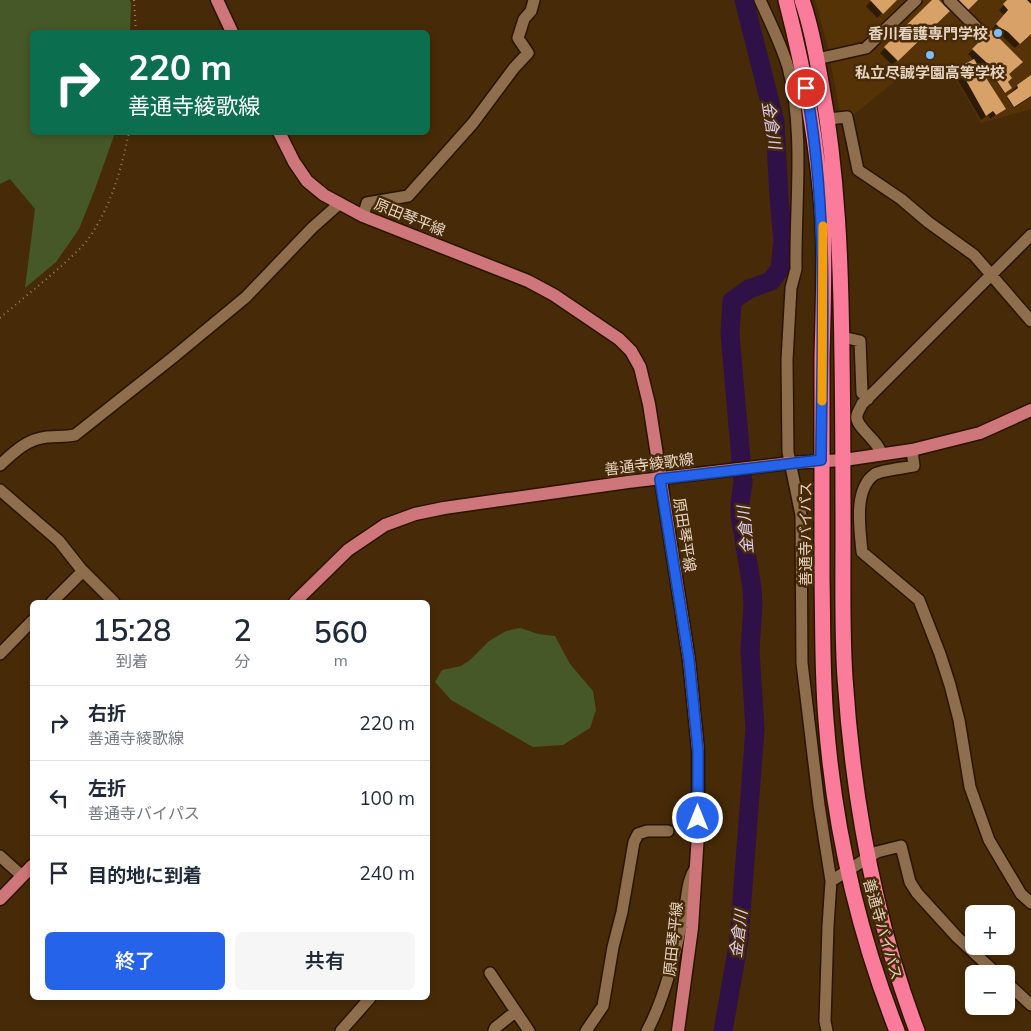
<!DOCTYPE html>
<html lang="ja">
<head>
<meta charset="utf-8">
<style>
	:root { --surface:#fff; --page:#f6f6f7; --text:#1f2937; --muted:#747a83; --line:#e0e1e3; --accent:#2563eb }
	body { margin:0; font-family:Mulish,"Noto Sans JP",sans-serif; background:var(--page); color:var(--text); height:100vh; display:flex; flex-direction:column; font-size:19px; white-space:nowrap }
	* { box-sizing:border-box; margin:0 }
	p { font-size:16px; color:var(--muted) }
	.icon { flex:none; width:28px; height:28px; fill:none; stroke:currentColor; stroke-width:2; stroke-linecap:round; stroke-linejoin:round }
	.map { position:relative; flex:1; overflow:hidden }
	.sheet { position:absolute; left:30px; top:600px; width:400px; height:400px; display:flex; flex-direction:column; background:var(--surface); border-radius:8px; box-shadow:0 2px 8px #0003 }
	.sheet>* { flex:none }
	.guide { position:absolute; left:30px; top:30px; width:400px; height:105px; border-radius:8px; box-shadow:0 2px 8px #0003; background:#0b6e4f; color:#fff; overflow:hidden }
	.buttons { position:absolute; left:965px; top:905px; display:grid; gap:10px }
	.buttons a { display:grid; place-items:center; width:50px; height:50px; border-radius:8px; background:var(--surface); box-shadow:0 2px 8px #0003; font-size:25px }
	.pin { position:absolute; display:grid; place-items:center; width:42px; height:42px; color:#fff; margin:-21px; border:2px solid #fff; border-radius:50%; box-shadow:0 1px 5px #0007 }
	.me { position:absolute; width:55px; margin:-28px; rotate:0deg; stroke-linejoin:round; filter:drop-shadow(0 0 4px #0008) }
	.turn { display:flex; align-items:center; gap:18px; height:105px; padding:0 15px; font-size:22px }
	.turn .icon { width:65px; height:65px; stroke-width:2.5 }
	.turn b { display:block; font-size:35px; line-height:42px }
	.eta { display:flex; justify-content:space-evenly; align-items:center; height:85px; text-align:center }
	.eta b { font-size:30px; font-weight:600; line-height:35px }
	.action { display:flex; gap:10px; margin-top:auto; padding:10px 15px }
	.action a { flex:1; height:58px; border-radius:8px; background:var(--accent); color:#fff; font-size:20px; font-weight:600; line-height:58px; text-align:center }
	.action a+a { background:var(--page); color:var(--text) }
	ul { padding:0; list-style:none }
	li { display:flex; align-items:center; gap:15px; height:75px; padding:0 15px; border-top:1px solid var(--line) }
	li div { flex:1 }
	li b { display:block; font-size:19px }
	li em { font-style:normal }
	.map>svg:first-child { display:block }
	.built { fill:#553307 }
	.green { fill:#465828 }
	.shadow { fill:#0007 }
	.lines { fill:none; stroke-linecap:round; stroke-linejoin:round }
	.river { stroke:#2f1147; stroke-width:19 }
	.building { fill:#d8a168 }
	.minor-casing { stroke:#291400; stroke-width:14 }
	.major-casing { stroke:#291400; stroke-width:15 }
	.highway-casing { stroke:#291400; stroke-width:18 }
	.path { stroke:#967f64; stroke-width:2; stroke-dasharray:1 4; stroke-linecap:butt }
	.minor { stroke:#8e6e4c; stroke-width:11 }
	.major { stroke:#cf767b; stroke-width:12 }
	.highway { stroke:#fb7b9b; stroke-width:15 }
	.route-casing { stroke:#184099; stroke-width:12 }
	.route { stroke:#2563eb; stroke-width:9 }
	.slow { stroke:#f59e0b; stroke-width:9 }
	.poi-dot { fill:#7cbef9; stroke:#472b08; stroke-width:2 }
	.labels { text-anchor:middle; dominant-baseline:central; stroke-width:5; stroke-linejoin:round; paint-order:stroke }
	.poi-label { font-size:15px; font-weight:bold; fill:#e6d4c2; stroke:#472b08; text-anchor:end }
	.street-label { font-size:15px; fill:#e6d4c2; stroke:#472b08 }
	.water-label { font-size:16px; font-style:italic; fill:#e0cff3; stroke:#472b08 }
</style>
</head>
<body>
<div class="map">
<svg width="1031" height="1031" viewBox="0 0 1031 1031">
	<rect width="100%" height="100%" fill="#472b08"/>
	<path class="built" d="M815,0H1031V109L981,123L960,86L950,75L938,66L929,64L909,73L895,81L850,118L840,113L828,47Z"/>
	<path class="green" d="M0,0H130L131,3L130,32H32V132L115,133L95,189L79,229L56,262L25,288L35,209L10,179L0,184Z
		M520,628L538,634L555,636L570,664L593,691L596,710L590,728L563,745L533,747L451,700L435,682L442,670L461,666L470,660L489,641L506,631Z"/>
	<path class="shadow" d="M872,0H896L877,18L866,6Z
		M934,0H937L948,11L892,65L880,53Z
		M1009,0H1031L1030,4L1031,6V32L1015,48L1003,37L998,33L996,34L992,29L1004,15L999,10Z
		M991,32L1008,74L1007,82L1009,89L1004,93L997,82L981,65L978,67L1004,109L990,119L988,115L981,120L957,79L962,75L959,71L974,60L968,54Z
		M1031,77V97L1014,108L1007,98L1012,95L1011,92L1017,86Z"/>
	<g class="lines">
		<path class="river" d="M723,1031L739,940L755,729L750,650L753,606L752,588L740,515V503L743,483L730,334L732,301L749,289L771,281L780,269L783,241L779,197L775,122L744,0"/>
	</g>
	<path class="building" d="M870,0H897L883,14Z
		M932,0H939L950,11L898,61L884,47Z
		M954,0H978L968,10L961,3L959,4Z
		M1007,0H1027L1031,4V34L1020,44L1008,32L1003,29H1001L996,24L1008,10L1003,4Z
		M991,30L1023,62L1009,74L1012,78L1008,82L1012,88L1005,93L997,81L1001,76L972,49Z
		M974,59L1006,109L996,115L993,111L986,116L962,73L966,70L963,65Z
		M1031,75V96L1014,107L1007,96L1018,88L1017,85Z"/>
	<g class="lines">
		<g class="minor-casing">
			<path id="minor" d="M760,0C770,22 781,44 788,67C805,132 795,203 796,269L791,288L787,360L788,452L801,515L802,663L819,805L831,881L828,926L825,1021L827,1031
				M949,0L979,30
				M817,59L866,48L916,0
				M828,119L847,117L858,170L901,199L928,222L974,255L1031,321
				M363,216L367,203L408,196L473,123L514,68L528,53L518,38L524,19L531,11L534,0
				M842,337L860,341L862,393L868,399
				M912,450L914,466C905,468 883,470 875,474C853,489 860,529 862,552L919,600L940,654L950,685L959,720L970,787L989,840L1021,894L1031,903
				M881,454C879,440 854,427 857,415C858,411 861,407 862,404L1031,235
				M0,465C14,452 27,439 47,437C57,436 65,437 75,435L171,359L246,297L312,228L339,204
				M0,490L59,541L81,569L114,602
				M52,602L83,571
				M0,654L32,621
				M0,856L22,876
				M831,881L877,852L901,846L910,882L917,893L957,937L997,974
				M490,973L529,1031
				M1006,982L1031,1005
				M341,1031L370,998
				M494,1031L495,1028L515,1012
				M586,1031L603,1006L613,947L622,912L634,842L638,834L647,831H668
				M647,1031C664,1000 677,947 684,912C688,895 686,882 696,867"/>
		</g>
		<g class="major-casing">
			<path id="major" d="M217,0L232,32
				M279,132L294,162L307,181L324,195L363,216L528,281L554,295L619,339L631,351L640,367L649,404L689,660L698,750V834L692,928L678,1031
				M295,602L348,550L385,525L415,514L444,508L628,482L790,463L844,460L912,450L980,433L1031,410
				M0,899L32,866"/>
		</g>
		<g class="highway-casing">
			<path id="highway" d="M786,0C805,73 818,146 823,222C825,267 823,313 822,358C822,432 822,505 822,579C823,626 822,673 826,720C834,826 858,932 897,1031
				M802,0C811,26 816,54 821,82C838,174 841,265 842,358C843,420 843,481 843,542C843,587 842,633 845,678C853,799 874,918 917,1031"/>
		</g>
		<path class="path" d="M134,0L136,32
			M0,318C22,299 45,281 67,261C73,255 80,249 86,242C110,210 121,171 129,132"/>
		<use href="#minor" class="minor"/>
		<use href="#major" class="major"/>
		<use href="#highway" class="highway"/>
	</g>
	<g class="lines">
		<g class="route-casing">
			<path id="route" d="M698,818V750L689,660L660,479L821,460C822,336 829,211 806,88"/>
		</g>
		<use href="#route" class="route"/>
		<path class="slow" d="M822,401L823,226"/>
	</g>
	<g class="poi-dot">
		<circle cx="998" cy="33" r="5"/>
		<circle cx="930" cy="55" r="5"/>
	</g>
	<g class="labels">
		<g class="poi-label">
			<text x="988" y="33">香川看護専門学校</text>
			<text x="930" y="72" text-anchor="middle">私立尽誠学園高等学校</text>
		</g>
		<g class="street-label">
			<text transform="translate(410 217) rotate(22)">原田琴平線</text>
			<text transform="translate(649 464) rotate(-7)">善通寺綾歌線</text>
			<text transform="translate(805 534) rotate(-90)">善通寺バイパス</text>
			<text transform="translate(685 535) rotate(81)">原田琴平線</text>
			<text transform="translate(883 929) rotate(74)">善通寺バイパス</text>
			<text transform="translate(673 939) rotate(-84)">原田琴平線</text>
		</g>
		<g class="water-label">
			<text transform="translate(772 125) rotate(81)">金倉川</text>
			<text transform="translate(745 530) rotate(-95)">金倉川</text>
			<text transform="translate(738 934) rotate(-83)">金倉川</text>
		</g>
	</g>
</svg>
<div class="buttons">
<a>+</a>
<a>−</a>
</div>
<div class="pin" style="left:806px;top:88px;background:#d93025"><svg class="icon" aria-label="arrive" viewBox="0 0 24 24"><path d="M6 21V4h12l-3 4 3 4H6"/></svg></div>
<svg class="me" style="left:698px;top:818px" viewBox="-20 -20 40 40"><circle r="17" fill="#2563eb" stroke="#fff" stroke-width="3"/><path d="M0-11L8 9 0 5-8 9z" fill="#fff"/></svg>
<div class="guide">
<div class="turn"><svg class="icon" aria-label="right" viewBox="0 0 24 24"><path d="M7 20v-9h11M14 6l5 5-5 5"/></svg><div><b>220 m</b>善通寺綾歌線</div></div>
</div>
<section class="sheet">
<div class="eta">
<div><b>15:28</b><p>到着</p></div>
<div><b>2</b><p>分</p></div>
<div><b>560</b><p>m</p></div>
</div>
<ul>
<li><svg class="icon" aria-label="right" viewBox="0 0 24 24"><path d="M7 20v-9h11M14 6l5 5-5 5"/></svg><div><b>右折</b><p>善通寺綾歌線</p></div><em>220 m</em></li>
<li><svg class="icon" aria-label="left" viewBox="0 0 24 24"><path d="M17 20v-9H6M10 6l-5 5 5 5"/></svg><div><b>左折</b><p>善通寺バイパス</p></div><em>100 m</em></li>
<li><svg class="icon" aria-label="arrive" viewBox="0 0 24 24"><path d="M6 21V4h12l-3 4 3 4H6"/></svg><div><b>目的地に到着</b></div><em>240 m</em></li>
</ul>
<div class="action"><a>終了</a><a>共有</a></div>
</section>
</div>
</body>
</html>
